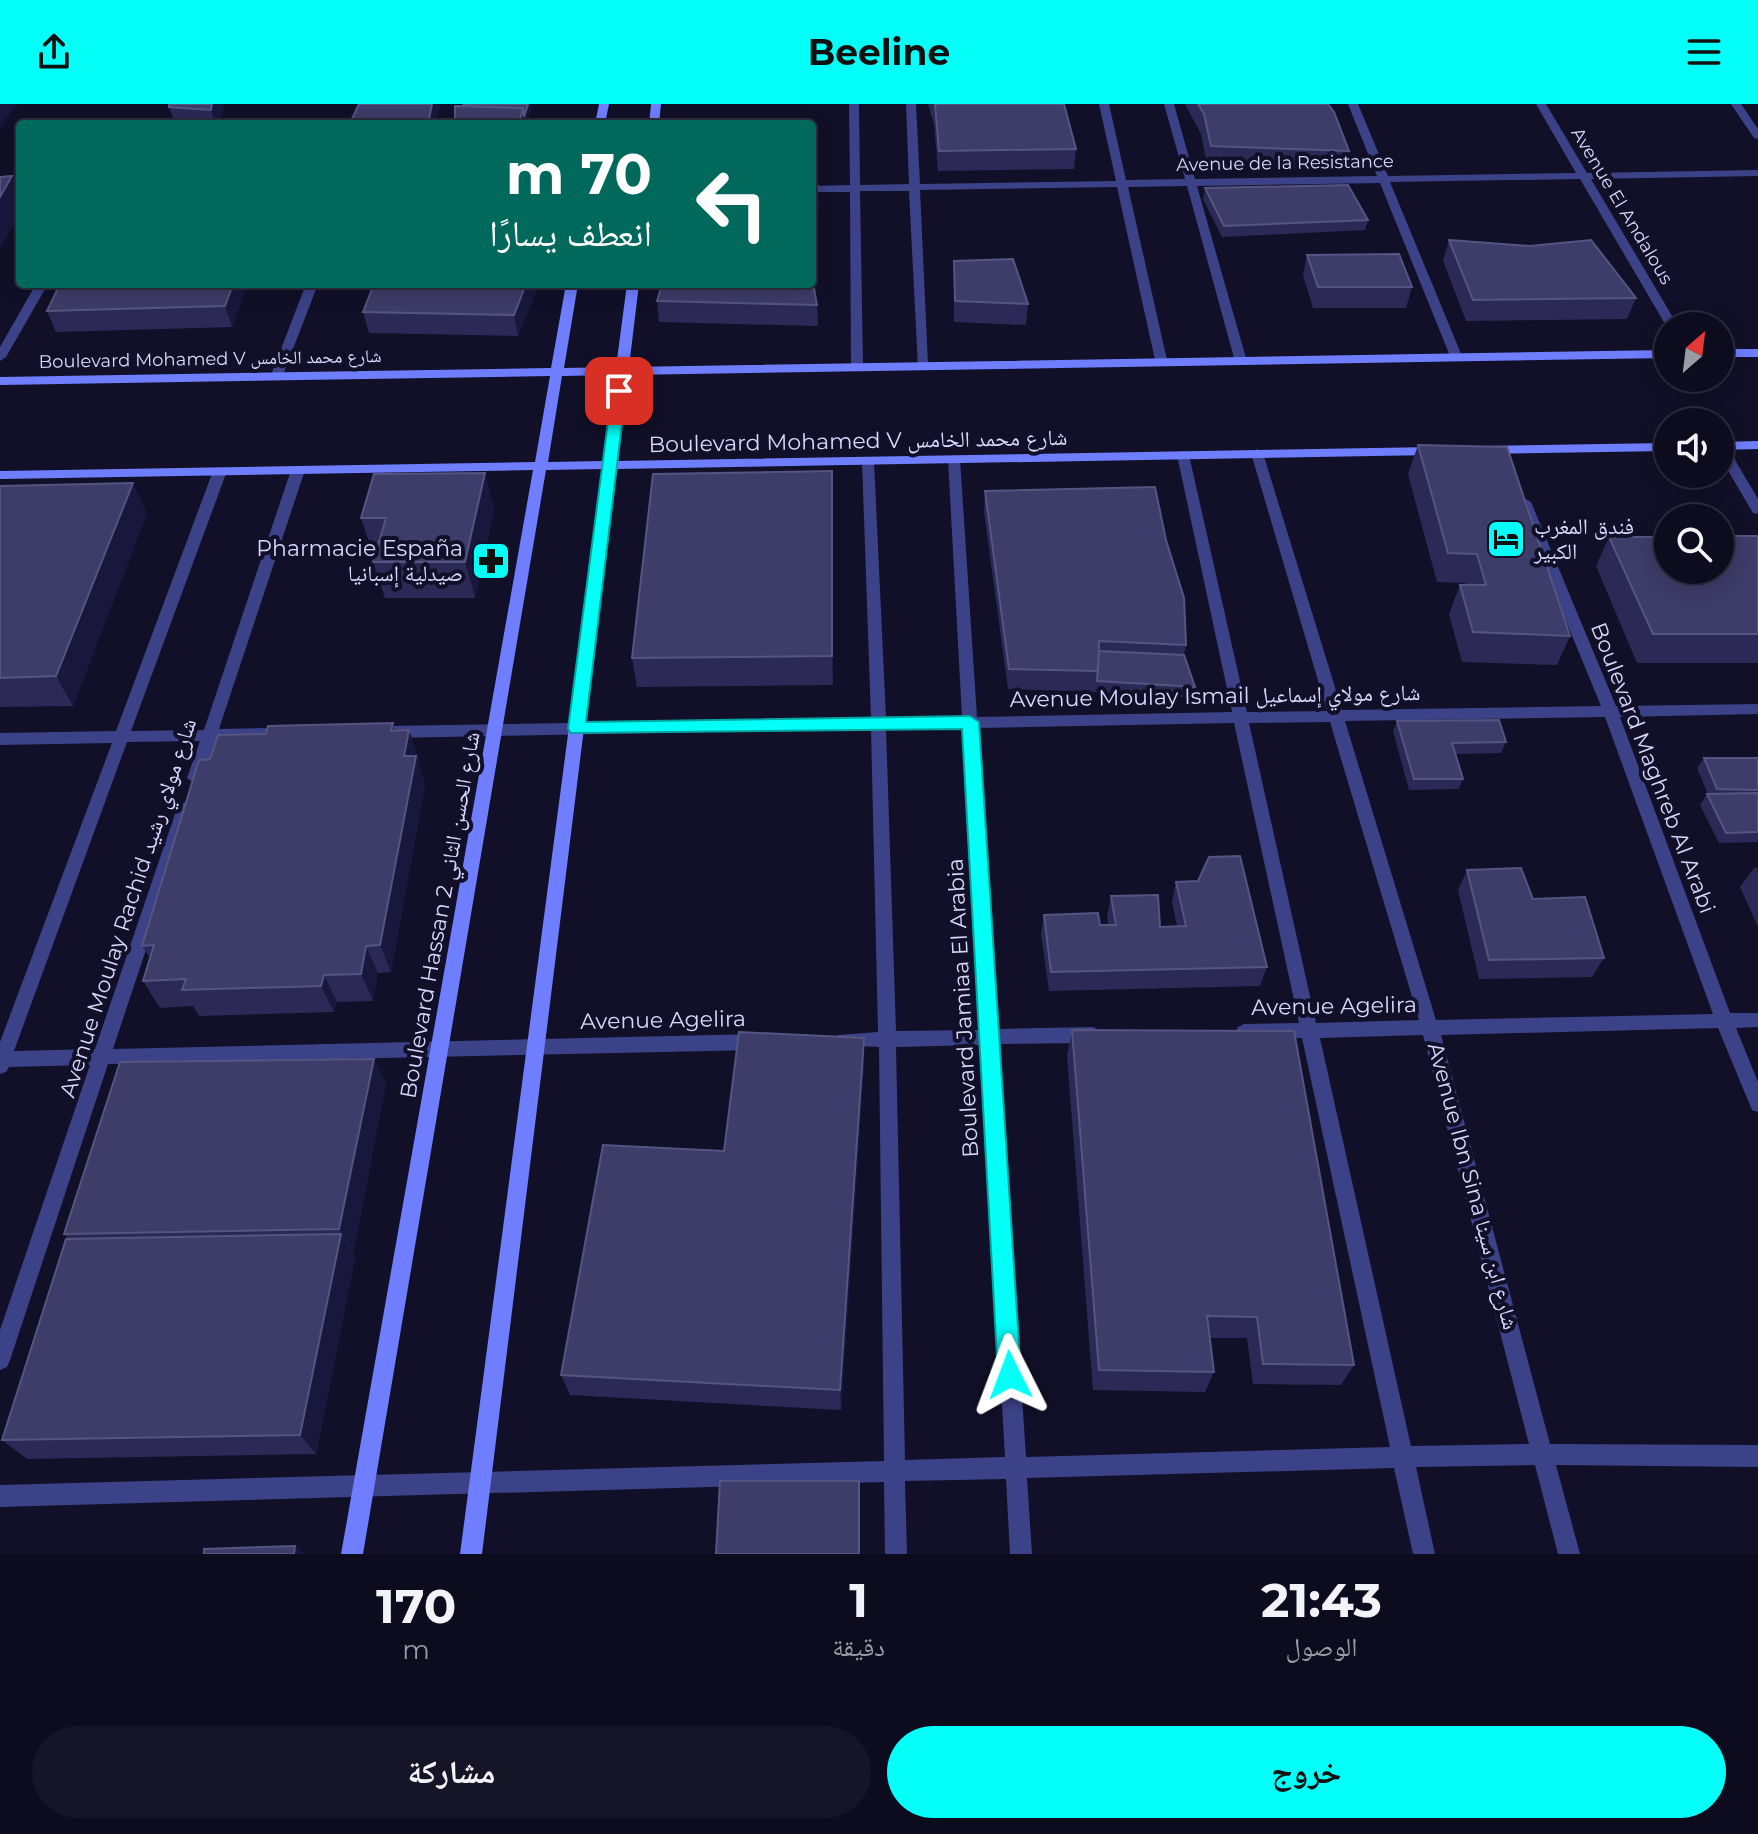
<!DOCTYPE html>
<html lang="ar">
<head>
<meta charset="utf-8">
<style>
	:root { --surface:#0d0c1e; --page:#161527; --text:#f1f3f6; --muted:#9a9ba4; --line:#2d2c3c; --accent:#04fff8 }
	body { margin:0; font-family:Montserrat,"Noto Naskh Arabic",sans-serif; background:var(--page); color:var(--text); direction:rtl; height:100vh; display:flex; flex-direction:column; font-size:30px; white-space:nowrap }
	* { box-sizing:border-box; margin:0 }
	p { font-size:26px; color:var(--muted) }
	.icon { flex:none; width:44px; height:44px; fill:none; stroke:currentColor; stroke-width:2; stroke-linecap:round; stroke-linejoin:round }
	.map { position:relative; height:1450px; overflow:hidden; direction:ltr }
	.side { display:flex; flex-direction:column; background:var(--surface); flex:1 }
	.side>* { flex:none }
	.hud { position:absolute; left:16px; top:16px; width:800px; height:168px; border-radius:8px; box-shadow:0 4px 20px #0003,0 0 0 2px var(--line); direction:rtl; background:#00695c; color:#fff; overflow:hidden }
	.needle { width:52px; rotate:28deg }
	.controls { position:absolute; left:1654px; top:208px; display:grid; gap:16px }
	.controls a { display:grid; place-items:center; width:80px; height:80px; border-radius:50%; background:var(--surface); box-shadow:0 4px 20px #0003,0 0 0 2px var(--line); font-size:40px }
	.pin { position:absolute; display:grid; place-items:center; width:68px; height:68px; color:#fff; margin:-34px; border-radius:16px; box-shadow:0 4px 12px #0006 }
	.me { position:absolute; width:88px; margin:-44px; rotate:357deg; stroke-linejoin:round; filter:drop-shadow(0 0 6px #0008) }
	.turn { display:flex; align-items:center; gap:28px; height:168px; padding:0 32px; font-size:36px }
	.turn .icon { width:104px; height:104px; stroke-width:2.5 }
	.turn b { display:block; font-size:56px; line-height:68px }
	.eta { display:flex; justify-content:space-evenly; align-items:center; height:136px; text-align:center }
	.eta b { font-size:48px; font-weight:700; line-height:56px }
	.action { display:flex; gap:16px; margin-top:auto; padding:16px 32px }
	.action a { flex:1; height:92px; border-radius:48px; background:var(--accent); color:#111; font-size:32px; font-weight:700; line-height:92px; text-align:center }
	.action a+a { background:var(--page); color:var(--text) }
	header { display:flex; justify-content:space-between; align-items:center; height:104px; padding:0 32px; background:var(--accent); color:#111; font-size:36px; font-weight:700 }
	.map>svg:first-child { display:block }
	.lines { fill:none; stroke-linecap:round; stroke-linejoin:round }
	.street { fill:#3b4287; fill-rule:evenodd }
	.secondary { fill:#6f7eff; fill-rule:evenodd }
	.wall { fill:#2c2956 }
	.shaded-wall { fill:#19173c }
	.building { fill:#3e3c68; stroke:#565480; stroke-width:2 }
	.route { fill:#04fff8; stroke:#03a6a1; stroke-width:2 }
	.labels { text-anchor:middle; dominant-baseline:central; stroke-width:8; stroke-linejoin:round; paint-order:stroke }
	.far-street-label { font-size:18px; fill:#d8d8ff; stroke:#111028 }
	.street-label { font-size:22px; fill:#d8d8ff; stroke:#111028 }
	.poi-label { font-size:22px; fill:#d8d8ff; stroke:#111028; text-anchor:start }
</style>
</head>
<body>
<header><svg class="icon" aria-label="menu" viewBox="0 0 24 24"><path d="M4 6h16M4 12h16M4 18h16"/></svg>Beeline<svg class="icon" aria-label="share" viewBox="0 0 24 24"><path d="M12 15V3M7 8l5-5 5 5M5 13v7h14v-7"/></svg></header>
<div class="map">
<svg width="1758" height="1450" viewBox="0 0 1758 1450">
	<rect width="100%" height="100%" fill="#111028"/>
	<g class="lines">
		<path class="street" d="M849,0H859L860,81L909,80L906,0H916L920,80L1116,77L1099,0H1109L1126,76L1185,75L1164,0H1174L1195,75L1377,72L1348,0H1358L1388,72L1576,69L1536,0H1546L1587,69L1758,66V72L1591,75L1678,222H1668V225L1580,75L1390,78L1462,252L1456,256L1450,252L1380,79L1197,82L1246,254L1240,258L1234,254L1187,82L1128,83L1167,256L1161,260L1155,256L1117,83L920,86L928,260L926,263H918L909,87H860L863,261L857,265L851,261L850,88H812V82L850,81Z
			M1731,0H1741L1758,25V35L1754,34Z
			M36,180H48L6,253L0,257V243Z
			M306,180H318L283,271L281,274H273L271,271Z
			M1720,338L1725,339L1758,395V410L1753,409L1720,353Z
			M1257,345L1263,349L1342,606L1601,602L1517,398L1524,394L1531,398L1616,602L1758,600V610L1620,613L1730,909H1758V923L1736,924L1758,978V1008L1752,1006L1718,924L1441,931L1550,1340L1758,1341V1363L1556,1361L1580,1450H1558L1535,1361L1416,1363L1435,1450H1413L1394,1364L1027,1374L1032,1450H1010L1006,1375L905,1377L907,1450H885L884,1378L0,1403V1381L884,1357L879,943L838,941L835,936L838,931L878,928L871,625L388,634L380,628L388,622L871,614L862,357L868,353L874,357L886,614L962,613L948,355L954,351L960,355L977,613L1232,608L1177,351L1183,347L1189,351L1247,608L1327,607L1251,349ZM1605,613L1713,910L1436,916L1345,617ZM1330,618L1419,916L1316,919L1249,619ZM1234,619L1299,919L1244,920L1238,923L1235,928L1238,933L1244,936L1302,934L1390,1343L1026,1353L999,940L1093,939L1099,936L1102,931L1099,926L1093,923L998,925L978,624ZM963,624L980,926L896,927L886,625ZM1423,931L1529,1340L1411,1342L1320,934ZM981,941L1005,1353L905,1356L896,943Z
			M298,362L305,366L219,625L269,624L277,630L269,636L215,637L203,674L195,680L187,674L200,637L127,638L14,947L95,945L177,704L185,698L193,704L113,945L757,930L763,933L766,938L763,943L757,946L108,960L10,1256L7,1263L0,1266V1226L90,961L9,963L6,968L0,970V938L112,639L0,641V629L116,627L213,367L220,363L227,367L131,627L204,626L291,366Z"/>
		<path class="secondary" d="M599,0H609L605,20H595Z
			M651,0H661L659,20H649Z
			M566,180H578L564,264L616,263L627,180H639L629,263L1668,246V254L628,271L617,357L1434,343L1440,347L1434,351L616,365L482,1450H460L603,365L546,366L363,1450H341L533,366L0,375V367L535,358L550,272L0,281V273L551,264ZM615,271L604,357L548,358L562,272Z
			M1720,245H1758V253H1720Z
			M1758,337V345L1720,346V338Z
			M1668,339V347L1485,350L1479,346L1485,342Z"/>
	</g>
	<path class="wall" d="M224,0L219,20H175L169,3Z
		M928,0H1064L1076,45L1074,65L938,67L934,20Z
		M1185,0H1328L1349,47L1344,67L1207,62L1201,30Z
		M1205,84L1368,116L1365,126L1222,133L1203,95Z
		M1449,136L1636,194L1627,215L1466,217L1443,157Z
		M1307,151L1412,183L1406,204H1313L1303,171Z
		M954,157L1028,200L1026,221L954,218Z
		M247,180L232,223L56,228L47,207Z
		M536,187L518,232L369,229L363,208Z
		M657,197L817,201L818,222L659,218Z
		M1418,341L1570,532L1557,561L1462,558L1449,510L1460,481H1466L1465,479L1437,478L1408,370Z
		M832,367L833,581L637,583L632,554Z
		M485,369L494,406L475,494H385L373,458L376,450H373L361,414Z
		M0,382L147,409L73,602L0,603Z
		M985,387L1186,541L1184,551L1195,583L1193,594L1095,588L1008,585L984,408Z
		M1758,432V559H1637L1596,462L1609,433L1668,466H1720Z
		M1397,617L1506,638L1501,649L1455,650L1463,675L1459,685L1409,686L1393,627Z
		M393,619L395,627L419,655L418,658L425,681L391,868L378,869L373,897L337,898L334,908L199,912L193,902L160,904L143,877L150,854L142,842L210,655L266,630Z
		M1704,654H1758V738L1719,739L1700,701L1707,690H1708L1697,664Z
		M1754,764H1758V823L1740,783Z
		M1467,766L1533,795L1604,854L1592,873L1479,875L1458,786Z
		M1176,778L1267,863L1260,882L1049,887L1041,830L1044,811L1100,821H1108L1107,812L1111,792L1160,823L1177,822L1172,798Z
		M1072,926L1354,1261L1341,1281L1253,1280L1247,1234H1210L1214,1268L1205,1288L1093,1286L1067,952Z
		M864,934V960L841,1306L570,1291L561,1271L724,1047Z
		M374,955L386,980L353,1149L355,1153L316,1350L27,1355L2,1336L68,1135L64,1130Z"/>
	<path class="shaded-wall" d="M0,0H16L0,25Z
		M212,0H224L219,20H215L211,6Z
		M432,0H441L436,20H428Z
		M528,0H532L527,20H519L523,4Z
		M12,72L20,90V110L0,145V93Z
		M818,82L819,103L812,138V114Z
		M233,180H247L232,223L225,202Z
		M526,180H537L536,187L518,232L514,211Z
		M832,367V397L833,581L832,552Z
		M485,369L494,406L475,494L465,458Z
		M133,379L147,409L73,602L56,572Z
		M409,626L419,655L418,658L425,681L391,868L380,841L404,652Z
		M366,842L378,869L373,897L361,870Z
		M324,871L337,898L334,908L321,882Z
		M864,934V960L841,1306L840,1286Z
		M374,955L386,980L353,1149L339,1125Z
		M341,1130L355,1153L316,1350L300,1331Z
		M295,1442L304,1450H294Z"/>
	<path class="building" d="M169,0H212L211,6L169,3Z
		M359,0H432L428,20H286L287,17H351Z
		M464,0H528L524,13L523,4L463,2Z
		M935,0H1064L1076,45L939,47Z
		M1198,0H1328L1334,8L1349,47L1211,42L1204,10Z
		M455,2L523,4L519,20H455Z
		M12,72L0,93V73Z
		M1348,81L1368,116L1224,122L1205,84Z
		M818,82L812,114V83Z
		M1449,136L1530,142L1591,136L1636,194L1473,196Z
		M1399,150L1412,183H1318L1307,151Z
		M1013,155L1028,200L955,197L954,157Z
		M812,173L817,201L657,197L662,180H812Z
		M60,180H233L225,202L47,207Z
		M374,180H526L514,211L363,208Z
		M1418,341L1507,343L1570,532L1473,528L1460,481H1486L1477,450L1448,449Z
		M832,367V552L632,554L653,370Z
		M485,369L465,458H373L386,414H361L374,370Z
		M133,379L56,572L0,574V382Z
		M1155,383L1166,436L1184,494L1186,541L1099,537L1098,567L1009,565L985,387Z
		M1720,432H1758V530H1653L1609,433H1668V466H1720Z
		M1099,547L1184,551L1195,583L1097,577Z
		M1499,616L1506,638L1452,639L1463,675H1414L1397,617Z
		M393,619L391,627L409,626L404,652H416L380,841L366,842L361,870L324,871L321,882L182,886L186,875L143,877L154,841L142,842L199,656L210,655L218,631L266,630L268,622Z
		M1704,654H1758V686L1717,685Z
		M1758,689V728L1726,729L1707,690Z
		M1240,752L1267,863L1051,868L1044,811L1098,809L1100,821H1116L1111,792L1158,791L1160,823L1186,822L1176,778L1198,777L1209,753Z
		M1521,764L1533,795L1585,793L1604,854L1489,856L1467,766Z
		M1072,926L1294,927L1354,1261L1263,1260L1257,1213L1207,1212L1214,1268L1099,1266Z
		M739,928L864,934L840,1286L561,1271L603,1041L724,1047Z
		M374,955L339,1125L64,1130L120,958Z
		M341,1130L300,1331L2,1336L66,1135Z
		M720,1377H859V1450H716Z
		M295,1442L294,1450H204V1445Z"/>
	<path class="route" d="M619,283L626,287L586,618L970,612L979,618L1021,1271L1018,1279L1010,1283L1001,1279L998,1271L962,625L571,629L568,625L612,287Z"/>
	<defs>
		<g id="hotel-square" transform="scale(2)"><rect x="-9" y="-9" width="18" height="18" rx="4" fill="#04fff8" stroke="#111028"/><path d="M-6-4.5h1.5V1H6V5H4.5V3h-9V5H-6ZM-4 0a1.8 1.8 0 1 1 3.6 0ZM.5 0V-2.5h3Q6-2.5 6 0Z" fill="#111"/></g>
		<g id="pharmacy-square" transform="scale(2)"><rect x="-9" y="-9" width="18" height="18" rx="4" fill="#04fff8" stroke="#111028"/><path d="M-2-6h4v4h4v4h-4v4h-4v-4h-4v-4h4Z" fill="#111"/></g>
	</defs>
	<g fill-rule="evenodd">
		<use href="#hotel-square" x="1506" y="435"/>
		<use href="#pharmacy-square" x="491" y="457"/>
	</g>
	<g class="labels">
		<g class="far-street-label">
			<text transform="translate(1285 59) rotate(-1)">Avenue de la Resistance</text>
			<text transform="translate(1622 102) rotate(59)">Avenue El Andalous</text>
			<text transform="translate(210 255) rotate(-1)">Boulevard Mohamed V شارع محمد الخامس</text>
		</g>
		<g class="street-label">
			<text transform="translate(858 337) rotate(-1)">Boulevard Mohamed V شارع محمد الخامس</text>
			<text transform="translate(1215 592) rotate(-1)">Avenue Moulay Ismail شارع مولاي إسماعيل</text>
			<text transform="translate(1653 664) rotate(69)">Boulevard Maghreb Al Arabi</text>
			<text transform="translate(128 804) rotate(-72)">Avenue Moulay Rachid شارع مولاي رشيد</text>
			<text transform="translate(440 811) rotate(-80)">Boulevard Hassan 2 شارع الحسن الثاني</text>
			<text transform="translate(1334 902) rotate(-1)">Avenue Agelira</text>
			<text transform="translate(963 904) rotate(-93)">Boulevard Jamiaa El Arabia</text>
			<text transform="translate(663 916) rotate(-1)">Avenue Agelira</text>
			<text transform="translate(1473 1082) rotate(75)">Avenue Ibn Sina شارع ابن سينا</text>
		</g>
		<g class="poi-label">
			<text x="1534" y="422">فندق المغرب<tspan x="1534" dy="25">الكبير</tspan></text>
			<text x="463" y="444" text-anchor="end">Pharmacie España<tspan x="463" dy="25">صيدلية إسبانيا</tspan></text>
		</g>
	</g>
</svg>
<div class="controls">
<a><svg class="needle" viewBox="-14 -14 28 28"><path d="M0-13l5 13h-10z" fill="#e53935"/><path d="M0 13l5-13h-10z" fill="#9a9ba4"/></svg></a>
<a><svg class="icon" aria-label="sound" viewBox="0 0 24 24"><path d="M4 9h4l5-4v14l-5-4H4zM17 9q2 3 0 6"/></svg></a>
<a><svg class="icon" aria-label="search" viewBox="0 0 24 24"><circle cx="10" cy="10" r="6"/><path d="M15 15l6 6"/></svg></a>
</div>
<div class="pin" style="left:619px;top:287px;background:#d93025"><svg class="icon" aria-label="arrive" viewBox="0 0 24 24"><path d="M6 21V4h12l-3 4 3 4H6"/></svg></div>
<svg class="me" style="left:1010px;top:1271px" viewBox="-20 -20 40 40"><path d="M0-17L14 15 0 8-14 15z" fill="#04fff8" stroke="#fff" stroke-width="4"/></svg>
<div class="hud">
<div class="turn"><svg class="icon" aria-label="left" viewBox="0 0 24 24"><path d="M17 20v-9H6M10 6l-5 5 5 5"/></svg><div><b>70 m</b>انعطف يسارًا</div></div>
</div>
</div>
<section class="side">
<div class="eta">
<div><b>21:43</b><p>الوصول</p></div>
<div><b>1</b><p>دقيقة</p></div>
<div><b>170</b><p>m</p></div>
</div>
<div class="action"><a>خروج</a><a>مشاركة</a></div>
</section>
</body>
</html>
